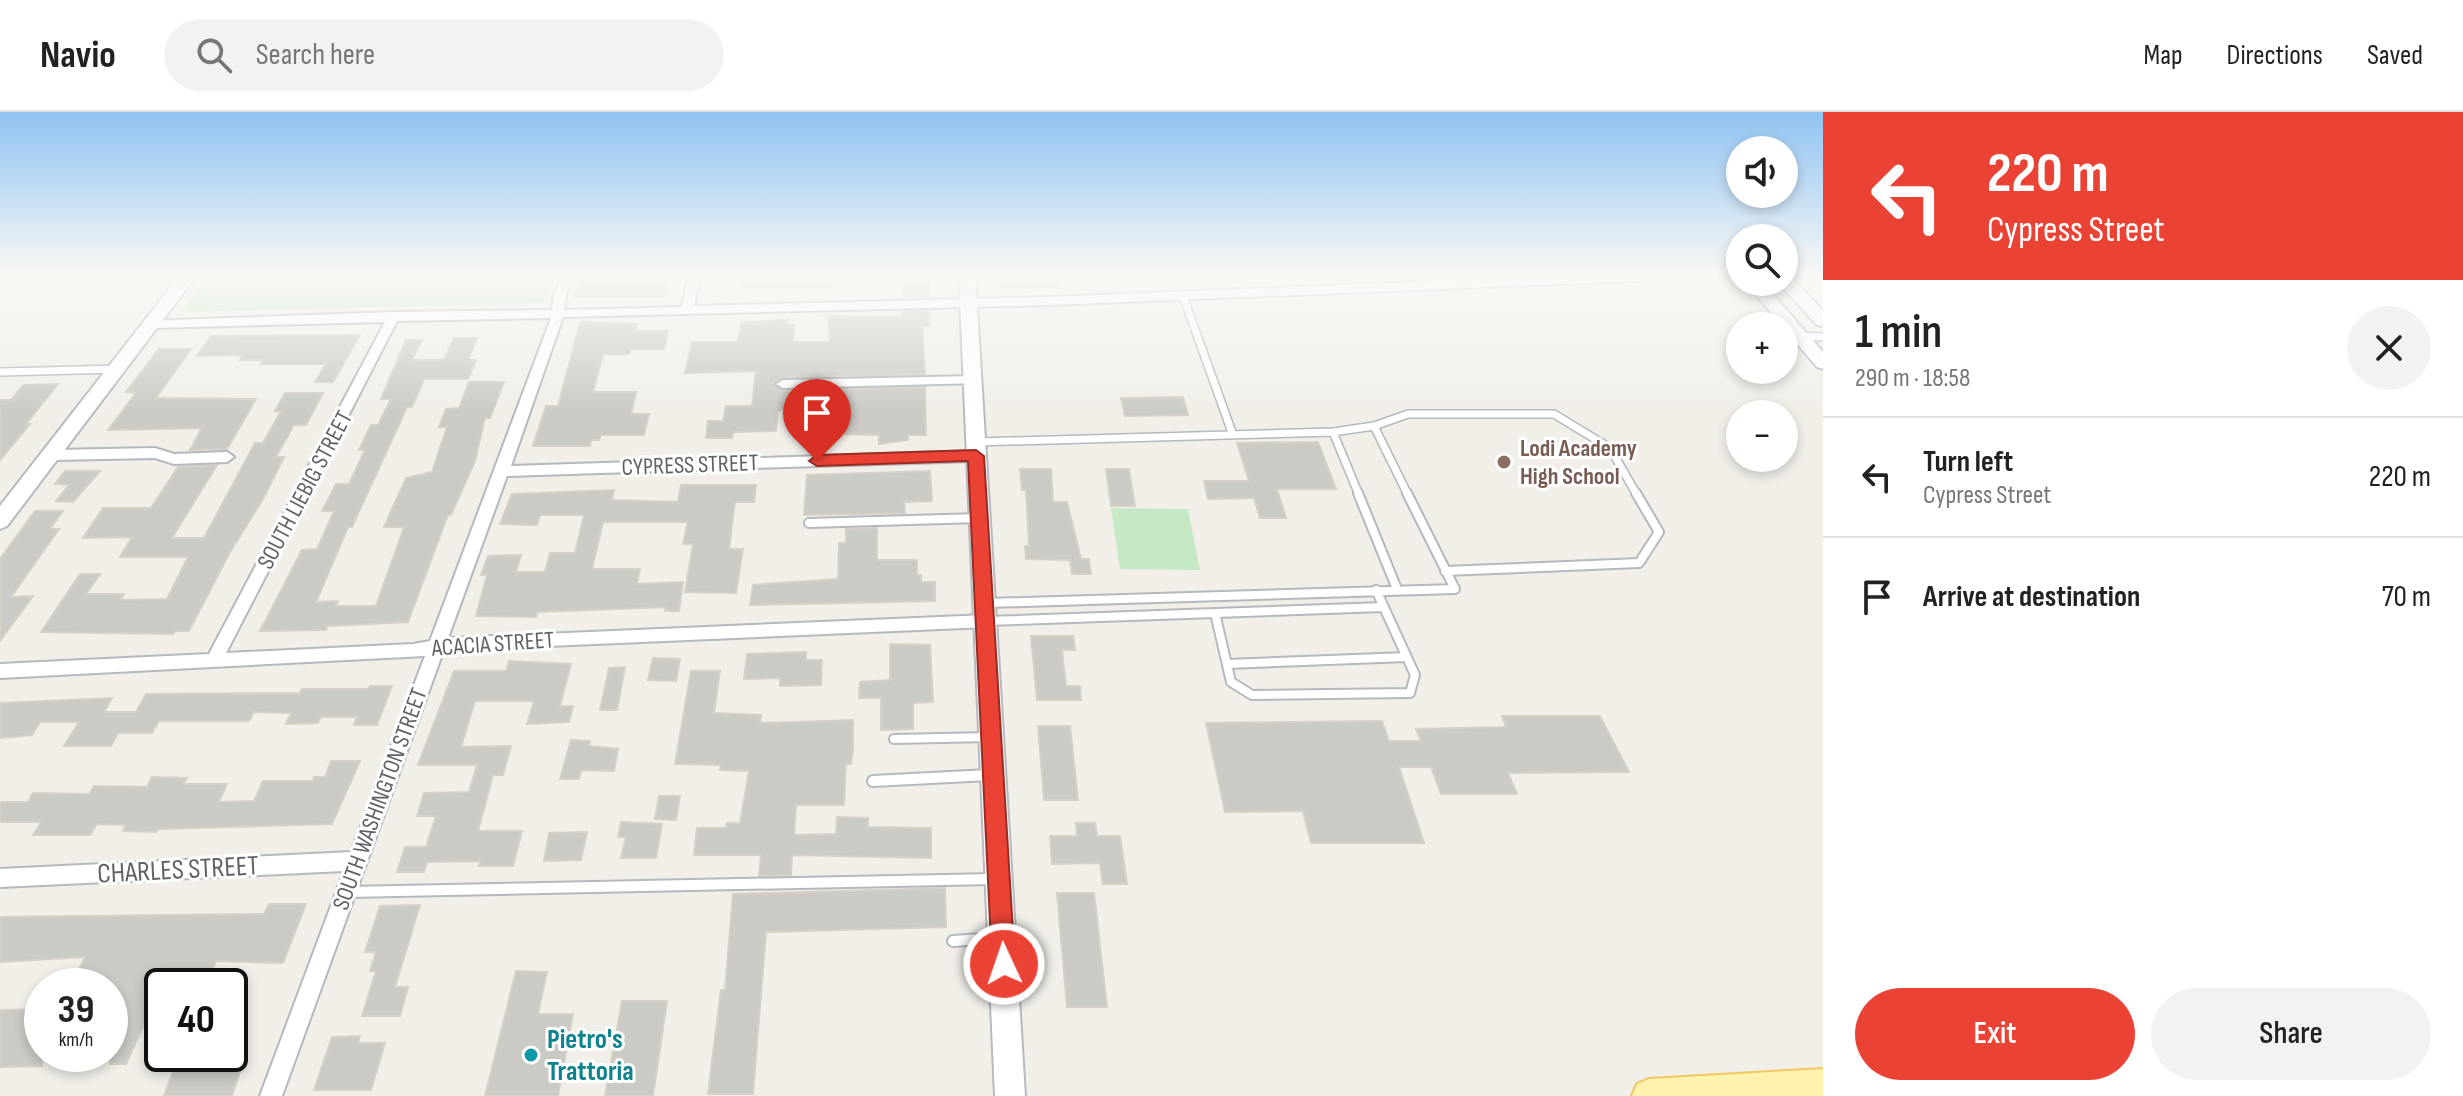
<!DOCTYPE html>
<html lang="en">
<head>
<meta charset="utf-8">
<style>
	:root { --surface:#fff; --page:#f2f2f2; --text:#222; --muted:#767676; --line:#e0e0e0; --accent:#ea4335 }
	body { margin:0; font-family:"Sofia Sans Condensed",sans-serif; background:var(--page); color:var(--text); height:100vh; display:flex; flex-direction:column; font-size:30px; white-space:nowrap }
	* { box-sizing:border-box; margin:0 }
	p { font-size:26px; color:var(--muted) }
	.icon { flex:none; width:44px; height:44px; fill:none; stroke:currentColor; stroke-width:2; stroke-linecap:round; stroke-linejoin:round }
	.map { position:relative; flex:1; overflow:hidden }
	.details { display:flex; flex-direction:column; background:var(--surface); width:640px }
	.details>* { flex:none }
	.guide { background:#ea4335; color:#fff; overflow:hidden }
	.controls { position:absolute; left:1726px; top:24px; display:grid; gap:16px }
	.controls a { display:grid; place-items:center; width:72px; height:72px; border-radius:50%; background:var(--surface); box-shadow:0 4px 12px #0003; font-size:40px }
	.speed { position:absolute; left:24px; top:856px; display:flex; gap:16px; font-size:40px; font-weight:700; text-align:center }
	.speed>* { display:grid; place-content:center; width:104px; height:104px; border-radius:50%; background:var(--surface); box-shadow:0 4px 12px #0003; line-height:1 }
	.speed small { font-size:20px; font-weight:400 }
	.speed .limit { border:4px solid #111; border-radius:12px; background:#fff; color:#111 }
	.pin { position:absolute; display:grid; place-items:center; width:68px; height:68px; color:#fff; margin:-82px -34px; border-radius:50% 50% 50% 0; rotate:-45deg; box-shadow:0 0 8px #0007 }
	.pin .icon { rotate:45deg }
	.me { position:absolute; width:88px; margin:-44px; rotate:357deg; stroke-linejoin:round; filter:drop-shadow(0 0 6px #0008) }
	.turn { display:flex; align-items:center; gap:28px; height:168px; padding:0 32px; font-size:36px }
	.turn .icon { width:104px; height:104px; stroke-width:2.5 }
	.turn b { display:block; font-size:56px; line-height:68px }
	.round { display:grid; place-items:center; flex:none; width:84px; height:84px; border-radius:42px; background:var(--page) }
	.overview { display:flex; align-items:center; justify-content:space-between; height:136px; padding:0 32px }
	h1 { font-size:48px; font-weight:600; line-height:60px }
	.action { display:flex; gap:16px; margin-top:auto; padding:16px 32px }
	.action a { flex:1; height:92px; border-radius:48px; background:var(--accent); color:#fff; font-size:32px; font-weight:600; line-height:92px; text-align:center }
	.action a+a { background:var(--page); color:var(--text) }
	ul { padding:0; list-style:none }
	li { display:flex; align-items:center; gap:24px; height:120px; padding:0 32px; border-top:2px solid var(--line) }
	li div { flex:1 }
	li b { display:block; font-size:30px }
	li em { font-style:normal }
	header { display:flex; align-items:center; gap:48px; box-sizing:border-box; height:112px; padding:0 40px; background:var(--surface); border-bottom:2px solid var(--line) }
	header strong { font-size:38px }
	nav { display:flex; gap:44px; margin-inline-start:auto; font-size:28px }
	.search { width:560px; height:72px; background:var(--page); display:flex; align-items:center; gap:20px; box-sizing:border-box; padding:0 28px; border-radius:44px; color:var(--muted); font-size:30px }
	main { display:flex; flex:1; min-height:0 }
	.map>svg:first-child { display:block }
	.green { fill:#c5e8c5 }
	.building { fill:#cccac5; stroke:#d6d1c6; stroke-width:2 }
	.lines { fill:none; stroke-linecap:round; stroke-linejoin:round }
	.lane-far2-casing { stroke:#b5b8bc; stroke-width:10 }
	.lane-far1-casing { stroke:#b5b8bc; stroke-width:12 }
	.lane-casing { stroke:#b5b8bc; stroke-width:14 }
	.street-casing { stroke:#b5b8bc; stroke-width:4 }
	.secondary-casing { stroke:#b6babf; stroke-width:4 }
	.primary-casing { stroke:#f2c960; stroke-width:4 }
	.lane-far2 { stroke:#fff; stroke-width:7 }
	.lane-far1 { stroke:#fff; stroke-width:8 }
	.lane { stroke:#fff; stroke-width:10 }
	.street { fill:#fff; fill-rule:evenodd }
	.secondary { fill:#fff; fill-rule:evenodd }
	.primary { fill:#fff2af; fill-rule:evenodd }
	.route { fill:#ea4335; stroke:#982c22; stroke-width:2 }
	.education-dot { fill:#8d6e63; stroke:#fff; stroke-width:3 }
	.culture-dot { fill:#0f9aa8; stroke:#fff; stroke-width:3 }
	.labels { text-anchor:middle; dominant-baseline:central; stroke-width:6; stroke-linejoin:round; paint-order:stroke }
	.education-label { font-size:24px; font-weight:bold; fill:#785e54; stroke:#fff; text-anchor:start }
	.street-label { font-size:24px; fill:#5f6368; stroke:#fff }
	.near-street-label { font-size:28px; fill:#5f6368; stroke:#fff }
	.near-culture-label { font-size:28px; font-weight:bold; fill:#0d838f; stroke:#fff; text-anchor:start }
</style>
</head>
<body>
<header>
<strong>Navio</strong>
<div class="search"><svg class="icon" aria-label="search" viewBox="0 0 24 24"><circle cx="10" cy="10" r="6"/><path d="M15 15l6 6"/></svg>Search here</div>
<nav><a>Map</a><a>Directions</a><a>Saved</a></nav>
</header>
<main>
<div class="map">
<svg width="1823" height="984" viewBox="0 0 1823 984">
	<rect width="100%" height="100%" fill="#f1efe8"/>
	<path class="green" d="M209,163H556L544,191L181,200Z
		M1111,396L1188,397L1200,458L1120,457Z"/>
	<path class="building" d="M581,163H600L599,167L671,163L665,185H574Z
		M741,163H831V177L741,176Z
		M905,163H929V185L904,186Z
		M1060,163V175L1002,177L999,164Z
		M930,199L929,214H922L925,262L783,265L773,271L783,279L925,275L926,323H908V328L879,332V323L838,322L841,296L783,297L778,300L776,319L733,320L732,326H706L708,309H723L726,294H752L756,259L685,261L692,230H738L741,211L788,207L787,213H794L793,230H830L828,204L902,205L903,200Z
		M580,210L637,212L635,219H668L664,237H630L629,242H603L593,280H636L631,302H649L644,323H601L599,328H591L590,334H533L546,294H558Z
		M360,223L333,270H315L326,252H261L264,248H240L242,243L197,244L211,224Z
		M454,226H477L468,248H476L468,267H424L412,295H407L352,415H348L316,490L338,489L336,494H376L404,415H384L406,366L432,360L447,315H439L446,297L459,296L469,270H504L490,306H485L475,349L451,403H448L408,510L327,514L326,518L260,519L302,438L317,437L334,399H322L336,372H349L365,338H359L371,313H378L391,287H381L406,228H422L412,248H444Z
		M159,237H191L156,286L256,287L227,337L190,338L202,316L108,318L136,281L126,280Z
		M58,272L26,312H30L0,348V288H11L23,273Z
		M285,281H323L306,313H294L276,345H284L263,387L229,442L189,519H175L173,522L41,520L80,462H100L86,482H124L120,488L167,487L188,445H120L132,425L83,426L103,396H151L178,355L217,353L172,426H204L255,331H263L281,299H275Z
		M1183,285L1188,303L1125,304L1121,286Z
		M1318,330L1336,377H1277L1286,406H1260L1254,386L1208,387L1204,369H1249L1237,331Z
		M1020,357H1051L1053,390H1067L1081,447H1089L1091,462H1072L1070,448L1026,447L1025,434H1029L1026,378H1022Z
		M1106,357H1129L1135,394H1111Z
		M65,359H100L73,390L56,389L69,373L55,372Z
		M930,359L932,389L904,390L905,401L804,403L807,363Z
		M681,373H756L754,390H735L729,437H743L736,481L685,480L693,432H683L688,410H603L592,457H640L637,472L683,470L679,499H665L666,495L537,500L536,505L476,504L487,463H481L488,444L521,443L516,460H545L550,441H575L584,403H540L537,413L500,412L512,382L614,378L612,388L678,390Z
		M35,399H63L50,417H59L11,485L33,484L0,529V447Z
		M877,416V448H917V463H921V470H935V489L750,493L753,473L838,467L839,431H846V417Z
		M1031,524H1073L1075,538H1062L1066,574H1080L1081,588H1037Z
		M890,532L930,533L933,590L913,591V617L881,618V586H859L860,570L890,568Z
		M806,540V548H822L821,573L780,574V566L744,567L747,542Z
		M653,546L680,547L676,569L648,568Z
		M509,549L571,552L560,594H573L569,610L527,612L534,589H475L461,635L511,634L503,663H493L478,719H522L513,754H479L481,749L427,750L424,760H397L405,735H426L436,704H417L424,681L469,680L477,653H418L454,559H506Z
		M625,555L617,598H600L609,556Z
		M691,559H720L714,601L761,603L760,611L853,608V636L851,652H846L844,693H796L794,723L836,722L837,705L868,706V715L931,716V746L792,743L791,763L759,764L761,743H694L697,716H726L727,711H740L749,659L720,658L721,653L675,652Z
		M370,574H392L377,613H354L357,605H321L318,611L286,612L291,601L254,600L249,609H159L152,621H118L111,634H64L79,610H40L32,623L0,626V591L112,586L104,600H136L146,582L300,581L302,577H368Z
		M1502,604H1600L1629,660L1508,661L1517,682H1441L1431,655H1399L1424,731H1311L1303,699L1225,700L1206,611L1382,609L1389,629H1421L1416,617L1506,615Z
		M1038,614H1070L1078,688H1044Z
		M571,628L590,629L589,634L618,637L614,659L581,658L579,667H560Z
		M331,649H360L332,712L158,717L156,720L123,719L126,713L97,712L90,723H33L41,710H0V690H28L33,681L89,682L94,674L147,675L152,665L187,666L183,672H227L219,690L254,689L263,669H313L314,665H325Z
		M659,684H680L676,708L655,707Z
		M621,710L662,712L656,746H621L626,725H618Z
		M1076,711H1095L1097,724H1120L1127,772H1103L1100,751L1052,752L1050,724H1077Z
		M587,720L581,748L544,749L549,721Z
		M945,776L946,815L766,820L753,982H708L721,878H725L733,782Z
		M1057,781H1094L1107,895H1067Z
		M269,792H306L283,851L216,849L206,874H162L126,952H110V874H71L85,845L0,850V805L264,802Z
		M420,793L395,875H408L400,904H362L376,859H370L376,840H365L380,794Z
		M516,859L547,860L538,902H573L558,984H485Z
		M622,889H667L653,984H605Z
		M42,897V954L0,955V898Z
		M360,924L358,931H385L371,978H314L332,925Z
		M241,956L232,984H164L173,959Z"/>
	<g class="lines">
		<g class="lane-far2-casing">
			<path id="lane-far2" d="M1183,184L1233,323
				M1801,224L1823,225
				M0,260L118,257
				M1374,314L1408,302H1554L1610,336L1637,383
				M1333,320L1374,314L1408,383
				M976,330L1333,320L1359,383"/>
		</g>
		<g class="lane-far1-casing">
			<path id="lane-far1" d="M1358,381L1397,477
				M809,411L979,406
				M1445,459L1639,451L1659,420L1636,381
				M987,491L1455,477L1407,381
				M1215,501L1231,570L1252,583L1410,581L1415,563L1376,478
				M987,509L1384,495
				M1227,552L1407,545
				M894,627L990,625"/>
		</g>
		<g class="lane-casing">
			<path id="lane" d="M873,669L989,663
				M347,780L993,767
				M953,829L996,826"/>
		</g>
		<g class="street-casing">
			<path id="street" d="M562,163H574L566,182L564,198L682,195L689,163H701L694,194L1049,185L1586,163H1687L1681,167L1049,193L563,205L511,354L976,339L983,344L976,349L507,364L448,526L987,503L993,504L995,509L993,514L987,515L458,538L443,540L282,984H260L344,759L0,775V757L351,740L425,544L0,566V552L209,542L385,210L152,216L146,212L148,209L394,200L552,198L554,182ZM551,206L430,529L413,532L226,541L397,209Z
				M975,264L980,265V271L783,276L776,272L783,268Z
				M155,336L174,342L227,340L234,345L227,350L174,352L155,346L54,348L47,343L54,338Z"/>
		</g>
		<g class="secondary-casing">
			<path id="secondary" d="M180,163H197L7,414L0,417V394Z
				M959,163H975L1025,984H995Z
				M1784,163L1790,164L1823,199V214L1817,213L1778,170H1784Z
				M1745,170H1762L1823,240V257L1817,255Z"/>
		</g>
		<g class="primary-casing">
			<path id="primary" d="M1823,957V984H1632L1637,972L1649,967Z"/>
		</g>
		<use href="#lane-far2" class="lane-far2"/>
		<use href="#lane-far1" class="lane-far1"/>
		<use href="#lane" class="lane"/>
		<use href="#street" class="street"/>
		<use href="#secondary" class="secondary"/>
		<use href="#primary" class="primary"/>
	</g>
	<linearGradient id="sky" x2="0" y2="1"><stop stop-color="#8fc3f1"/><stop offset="0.54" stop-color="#f9f8f5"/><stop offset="1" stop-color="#f9f8f5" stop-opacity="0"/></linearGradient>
	<rect width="1823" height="301" fill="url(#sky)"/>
	<path class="route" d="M976,338L984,344L1015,852L1012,861L1004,864L995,861L992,852L968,349L817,354L809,349L817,343Z"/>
	<circle class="education-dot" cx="1504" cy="350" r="8"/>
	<circle class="culture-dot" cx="531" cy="943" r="8"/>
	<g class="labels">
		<g class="education-label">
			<text x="1520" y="336">Lodi Academy<tspan x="1520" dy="28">High School</tspan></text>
		</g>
		<g class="street-label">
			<text transform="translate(690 353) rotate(-2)">CYPRESS STREET</text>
			<text transform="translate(305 378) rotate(-62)">SOUTH LIEBIG STREET</text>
			<text transform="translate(493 532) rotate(-4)">ACACIA STREET</text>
			<text transform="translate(380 687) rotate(-70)">SOUTH WASHINGTON STREET</text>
		</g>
		<g class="near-street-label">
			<text transform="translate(178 758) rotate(-3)">CHARLES STREET</text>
		</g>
		<g class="near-culture-label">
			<text x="547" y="927">Pietro's<tspan x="547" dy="32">Trattoria</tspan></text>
		</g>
	</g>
</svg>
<div class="controls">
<a><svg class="icon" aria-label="sound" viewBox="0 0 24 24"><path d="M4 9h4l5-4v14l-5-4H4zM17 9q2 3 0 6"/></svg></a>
<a><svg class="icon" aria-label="search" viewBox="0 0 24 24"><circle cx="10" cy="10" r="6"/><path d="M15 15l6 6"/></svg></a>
<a>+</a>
<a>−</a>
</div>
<div class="speed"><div>39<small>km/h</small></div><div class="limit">40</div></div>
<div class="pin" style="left:817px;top:349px;background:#d93025"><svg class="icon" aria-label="arrive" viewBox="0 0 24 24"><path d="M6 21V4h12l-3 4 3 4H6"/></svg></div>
<svg class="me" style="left:1004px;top:852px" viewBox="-20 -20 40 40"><circle r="17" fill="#ea4335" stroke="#fff" stroke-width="3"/><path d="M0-11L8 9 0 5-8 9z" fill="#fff"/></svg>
</div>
<section class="details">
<div class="guide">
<div class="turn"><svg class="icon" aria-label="left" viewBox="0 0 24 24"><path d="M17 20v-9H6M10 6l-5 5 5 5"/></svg><div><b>220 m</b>Cypress Street</div></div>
</div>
<div class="overview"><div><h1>1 min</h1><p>290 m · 18:58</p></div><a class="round"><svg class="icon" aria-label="close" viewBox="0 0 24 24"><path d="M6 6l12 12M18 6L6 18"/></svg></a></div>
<ul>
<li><svg class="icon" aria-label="left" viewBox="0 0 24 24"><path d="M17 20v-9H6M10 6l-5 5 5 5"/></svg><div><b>Turn left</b><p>Cypress Street</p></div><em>220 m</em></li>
<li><svg class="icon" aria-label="arrive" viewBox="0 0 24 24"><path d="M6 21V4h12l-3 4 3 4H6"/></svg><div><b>Arrive at destination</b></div><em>70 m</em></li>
</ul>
<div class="action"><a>Exit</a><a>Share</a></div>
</section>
</main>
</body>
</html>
